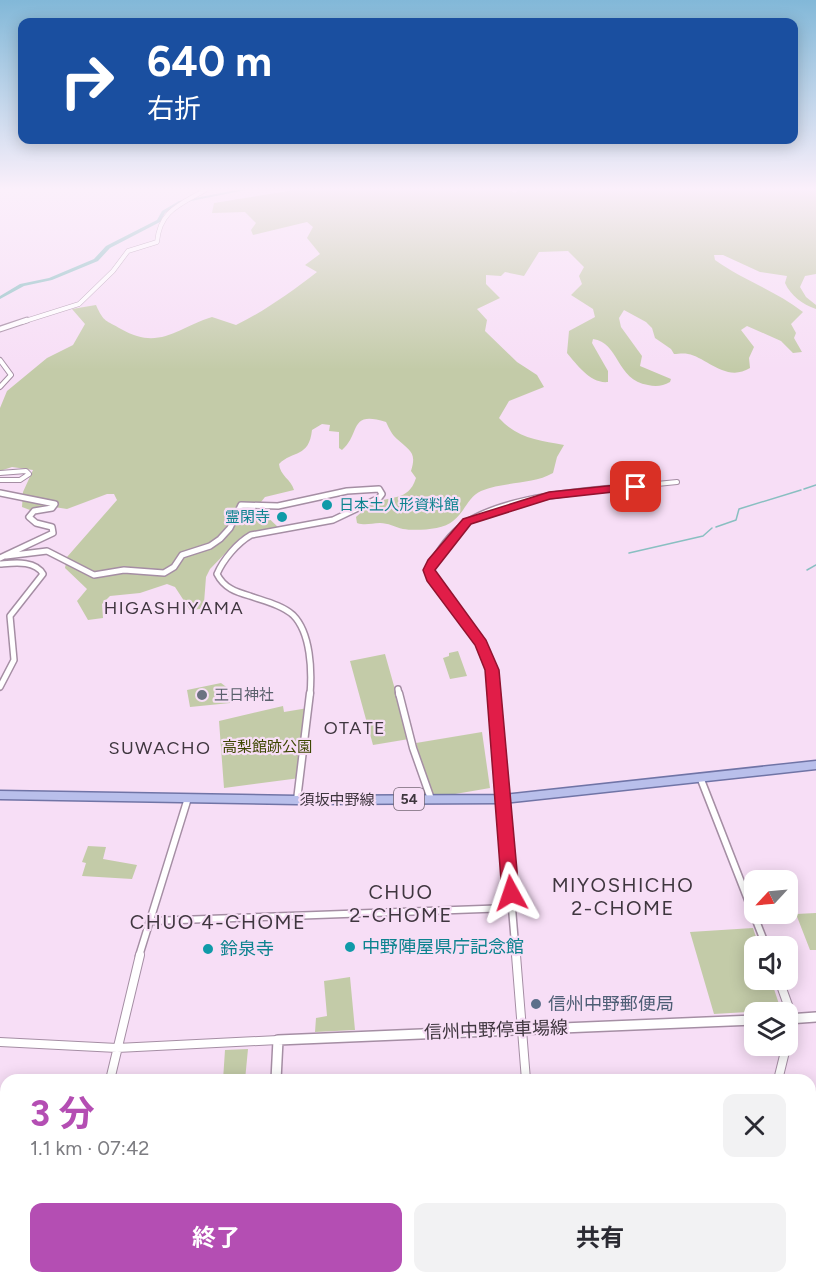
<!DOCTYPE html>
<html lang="ja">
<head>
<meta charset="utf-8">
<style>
	:root { --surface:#fff; --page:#f2f2f3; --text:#2b2b33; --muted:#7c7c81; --accent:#b44eb3 }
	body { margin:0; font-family:Figtree,"Noto Sans JP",sans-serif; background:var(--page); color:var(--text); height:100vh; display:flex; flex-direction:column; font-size:22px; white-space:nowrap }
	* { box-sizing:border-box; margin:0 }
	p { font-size:20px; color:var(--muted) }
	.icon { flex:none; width:33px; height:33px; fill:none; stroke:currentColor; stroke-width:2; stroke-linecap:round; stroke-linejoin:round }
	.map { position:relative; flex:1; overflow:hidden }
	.side { position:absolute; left:0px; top:1074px; width:816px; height:210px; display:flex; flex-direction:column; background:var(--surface); border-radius:18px 18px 0 0; box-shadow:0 3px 15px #0003 }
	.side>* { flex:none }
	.guide { position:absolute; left:18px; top:18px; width:780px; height:126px; border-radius:12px; box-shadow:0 3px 15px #0003; background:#1a4fa0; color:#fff; overflow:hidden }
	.needle { width:39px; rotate:244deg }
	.controls { position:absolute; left:744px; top:870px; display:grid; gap:12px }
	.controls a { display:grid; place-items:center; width:54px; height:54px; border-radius:12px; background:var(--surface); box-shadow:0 3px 15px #0003; font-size:30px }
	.pin { position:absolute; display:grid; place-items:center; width:51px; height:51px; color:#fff; margin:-26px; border-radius:12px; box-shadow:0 3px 9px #0006 }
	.me { position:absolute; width:66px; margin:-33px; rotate:355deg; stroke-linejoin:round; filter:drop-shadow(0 0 4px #0008) }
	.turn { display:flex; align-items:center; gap:21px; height:126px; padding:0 30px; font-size:27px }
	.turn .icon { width:78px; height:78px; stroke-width:2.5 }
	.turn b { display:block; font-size:42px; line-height:51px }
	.round { display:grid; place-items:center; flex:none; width:63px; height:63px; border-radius:12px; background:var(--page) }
	.overview { display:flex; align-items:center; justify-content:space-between; height:102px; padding:0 30px }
	h1 { font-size:36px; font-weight:700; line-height:45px; color:var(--accent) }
	.primary-button { display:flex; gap:12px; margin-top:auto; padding:12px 30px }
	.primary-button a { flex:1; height:69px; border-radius:12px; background:var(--accent); color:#fff; font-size:24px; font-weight:700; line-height:69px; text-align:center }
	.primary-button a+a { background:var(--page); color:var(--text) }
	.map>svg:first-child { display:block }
	.green { fill:#c3cba8 }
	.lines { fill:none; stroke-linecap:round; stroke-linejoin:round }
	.stream { stroke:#89bfc1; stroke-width:1.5 }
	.river { fill:#89bfc1; fill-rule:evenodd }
	.tertiary-far3-casing { stroke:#a58ea4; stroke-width:6 }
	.tertiary-far2-casing { stroke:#a58ea4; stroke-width:8 }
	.tertiary-far1-casing { stroke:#a58ea4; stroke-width:9 }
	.tertiary-casing { stroke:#a58ea4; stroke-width:10 }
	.secondary-far2-casing { stroke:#a58ea4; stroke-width:5 }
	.secondary-far1-casing { stroke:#a58ea4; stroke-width:7 }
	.secondary-casing { stroke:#a58ea4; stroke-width:12 }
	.primary-casing { stroke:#7074a6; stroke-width:11 }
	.tertiary-far3 { stroke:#fff; stroke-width:4 }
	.tertiary-far2 { stroke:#fff; stroke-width:5 }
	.tertiary-far1 { stroke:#fff; stroke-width:6 }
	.tertiary { stroke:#fff; stroke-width:8 }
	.secondary-far2 { stroke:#fff; stroke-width:4 }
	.secondary-far1 { stroke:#fff; stroke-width:4.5 }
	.secondary { stroke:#fff; stroke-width:9 }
	.primary { stroke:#b9bfeb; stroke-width:8 }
	.rail { stroke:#90808f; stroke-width:2; stroke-dasharray:4.5 9; stroke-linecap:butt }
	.route { fill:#e11d48; stroke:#92132f; stroke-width:1.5 }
	.culture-dot { fill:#0f9aa8; stroke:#f7def6; stroke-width:2 }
	.worship-dot { fill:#6b7280; stroke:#f7def6; stroke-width:2 }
	.service-dot { fill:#5c6f8a; stroke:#f7def6; stroke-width:2 }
	.labels { text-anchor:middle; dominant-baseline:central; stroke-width:4.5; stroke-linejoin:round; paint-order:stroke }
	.shield { fill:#f7def6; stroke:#766876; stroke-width:1.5 }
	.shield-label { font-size:14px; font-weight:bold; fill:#3f363f }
	.culture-label { font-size:15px; fill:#0d838f; stroke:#f7def6; text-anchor:start }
	.worship-label { font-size:15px; fill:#5b616d; stroke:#f7def6; text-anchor:start }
	.park-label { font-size:15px; fill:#3e4703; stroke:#f7def6 }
	.street-label { font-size:15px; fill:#3f363f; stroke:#f7def6 }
	.quarter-label { font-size:18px; letter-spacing:1.5px; fill:#3f363f; stroke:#f7def6 }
	.near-culture-label { font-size:18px; fill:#0d838f; stroke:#f7def6; text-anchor:start }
	.near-service-label { font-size:18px; fill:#4e5e75; stroke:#f7def6; text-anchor:start }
	.near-street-label { font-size:18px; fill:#3f363f; stroke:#f7def6 }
	.near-neighbourhood-label { font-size:20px; letter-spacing:1.5px; fill:#3f363f; stroke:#f7def6 }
</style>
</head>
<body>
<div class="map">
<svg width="816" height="1284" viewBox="0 0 816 1284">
	<rect width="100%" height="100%" fill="#f7def6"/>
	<path class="green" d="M295,190H508L515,193L519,190H816V274L805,276L800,287L806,297L816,305V309C802,304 791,296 785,283L787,276L760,272L723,255H714L715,260C743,280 776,291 803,312L791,324L796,333L794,338L802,352L793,353L781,341L747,326L741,330L754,347L749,358L750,368C726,383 706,357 688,354C683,353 678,354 674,354L671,349L655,338L652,328L646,322L624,310L619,318L621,327L642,356L640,366L671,379L670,382C663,386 656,387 648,385C616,380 619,342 593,339L592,343L608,371V382C591,384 577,365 567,353L569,331L595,317L593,309L571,295L582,284L579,276L584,267L568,251L539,252L524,276L505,272L501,276L486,275V284L500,298L477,309L487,320L485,331L517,362L537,375L544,387L509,401L499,418C518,439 539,440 564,445L557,457L553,473C532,485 505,481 481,491C467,498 465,512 453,521C443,530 415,531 403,529C395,527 388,523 380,523C371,523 366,526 357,523L356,517C361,513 366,507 370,505C390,494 408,503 416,478L411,471C417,452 410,451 397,439C392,435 389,428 386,422C348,410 361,434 342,450L339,448V432L329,431L330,425L322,424L312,430C309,458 293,450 279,464C280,476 291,479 294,490L265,497L257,507L280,529L241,537L210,569L206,577L204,603L200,609L190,610L175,587L167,584L140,593L110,596L102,604L103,618L88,620L77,601L87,589L65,568L67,557L117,500L114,494H107L67,509L48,506L30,510L22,507L23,492L33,470L12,467L0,471V408L7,391L47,358L73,345L85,324L72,309L96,305C104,323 106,320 121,329C159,351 177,328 212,317L236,325C265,311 291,292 317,272L305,265L320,254L307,238L313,227L307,222L253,235L251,230L256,223L245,212L212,213L214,203Z
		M458,651L467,676L450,679L443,658L449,656V653Z
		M385,654L409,739L373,745L350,661Z
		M221,683L229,689L230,703L190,707L187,690Z
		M283,706L284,712L308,708L300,778L224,788L219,721Z
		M482,732L490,788L432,798L416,743Z
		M88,846L106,847L103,859L137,865L132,879L82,876L86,863L82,862Z
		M816,913V950H810L796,914Z
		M753,928L759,946H754V980H771L781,1010L714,1014L690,932Z
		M350,977L355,1030L315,1032L316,1018L327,1016L324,981Z
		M248,1049L245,1080H223L225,1050Z"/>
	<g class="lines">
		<path class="stream" d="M804,489L816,485
			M716,527L736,520L739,509L801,490
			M629,553L703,536L712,528
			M807,570L816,565"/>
		<path class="river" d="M237,190H246L181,203L165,213L160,222L110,248L98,261L52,280L24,286L0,299V296L20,284L49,278L94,259L106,246L157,220L162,211L179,201Z"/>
		<g class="tertiary-far3-casing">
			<path id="tertiary-far3" d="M0,360L11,375L0,387
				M0,473L26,471L29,474L20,480H0
				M627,487L677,482"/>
		</g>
		<g class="tertiary-far2-casing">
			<path id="tertiary-far2" d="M0,493L55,504L52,508L34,511L29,517L36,523L52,527L53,533L0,558
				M6,556L47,551L94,575L124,570L164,573L174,567L182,555L210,546L220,539L230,528L241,505L278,506L347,491L379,489L382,494L379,498L333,520L251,535C237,543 223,560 217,574C224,588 236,592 250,596C264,601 282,605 293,615C311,633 312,671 310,695
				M0,564C14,563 35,560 43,574L10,616L14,660L0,687
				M398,689L399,695
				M494,695C490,644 461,617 431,578L429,570C437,553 450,534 466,523C508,495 593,490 642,486"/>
		</g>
		<g class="tertiary-far1-casing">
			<path id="tertiary-far1" d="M399,693L413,748L431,799
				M494,693L516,956
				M700,777L766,946
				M297,800L310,693
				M152,921L511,908
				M139,956L188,798"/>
		</g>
		<g class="tertiary-casing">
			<path id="tertiary" d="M516,955L526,1080
				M0,1042L117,1048L278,1040
				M110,1080L140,955
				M778,1080L793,1019L779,980
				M541,1278L542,1284
				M69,1284L70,1278
				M719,1284L720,1278"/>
		</g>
		<g class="secondary-far2-casing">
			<path id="secondary-far2" d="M22,322L79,304L113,271L128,251L157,242C160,210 180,205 205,190"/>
		</g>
		<g class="secondary-far1-casing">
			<path id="secondary-far1" d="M0,329L27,320"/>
		</g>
		<g class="secondary-casing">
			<path id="secondary" d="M788,1019L816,1017
				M276,1080L278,1040L754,1020
				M291,1278L292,1284"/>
		</g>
		<g class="primary-casing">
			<path id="primary" d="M0,795L297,800L503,799L816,765"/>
		</g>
		<use href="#tertiary-far3" class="tertiary-far3"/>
		<use href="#tertiary-far2" class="tertiary-far2"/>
		<use href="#tertiary-far1" class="tertiary-far1"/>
		<use href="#tertiary" class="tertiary"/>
		<use href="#secondary-far2" class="secondary-far2"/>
		<use href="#secondary-far1" class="secondary-far1"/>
		<use href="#secondary" class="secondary"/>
		<use href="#primary" class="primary"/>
		<path class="rail" d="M810,1275L816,1241"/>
	</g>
	<linearGradient id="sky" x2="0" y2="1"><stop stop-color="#82b8d8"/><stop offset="0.51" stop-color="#fbf0fb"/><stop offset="1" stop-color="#fbf0fb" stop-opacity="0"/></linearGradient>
	<rect width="816" height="370" fill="url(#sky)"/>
	<path class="route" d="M636,483L640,484V489L550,499L471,524L435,570L486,640L499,670L519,893L517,899L511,901L505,899L502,893L485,670L475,645L427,581L423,570L428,560L463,519L549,492Z"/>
	<g class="culture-dot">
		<circle cx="327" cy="505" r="6"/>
		<circle cx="282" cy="517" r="6"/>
		<circle cx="350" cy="947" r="6"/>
		<circle cx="208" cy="949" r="6"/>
	</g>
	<circle class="worship-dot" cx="202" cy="695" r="6"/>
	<circle class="service-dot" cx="536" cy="1004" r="6"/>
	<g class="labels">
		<rect class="shield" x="394" y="788" width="30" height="22" rx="4.5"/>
		<g class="shield-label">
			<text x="409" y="799">54</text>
		</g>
		<g class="culture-label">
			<text x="339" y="505">日本土人形資料館</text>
			<text x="270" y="517" text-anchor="end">霊閑寺</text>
		</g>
		<g class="worship-label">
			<text x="214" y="695">王日神社</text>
		</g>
		<g class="park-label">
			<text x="267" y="747">高梨館跡公園</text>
		</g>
		<g class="street-label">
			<text x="337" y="800">須坂中野線</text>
		</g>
		<g class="quarter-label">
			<text x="174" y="608">HIGASHIYAMA</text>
			<text x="355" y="728">OTATE</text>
			<text x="160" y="748">SUWACHO</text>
		</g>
		<g class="near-culture-label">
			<text x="362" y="947">中野陣屋県庁記念館</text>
			<text x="220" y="949">鈴泉寺</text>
		</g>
		<g class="near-service-label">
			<text x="548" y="1004">信州中野郵便局</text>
		</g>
		<g class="near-street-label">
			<text transform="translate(496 1030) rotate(-2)">信州中野停車場線</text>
		</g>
		<g class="near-neighbourhood-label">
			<text x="623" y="885">MIYOSHICHO<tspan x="623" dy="23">2-CHOME</tspan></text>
			<text x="401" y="892">CHUO<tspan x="401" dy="23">2-CHOME</tspan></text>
			<text x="218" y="922">CHUO 4-CHOME</text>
		</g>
	</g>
</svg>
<div class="controls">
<a><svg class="needle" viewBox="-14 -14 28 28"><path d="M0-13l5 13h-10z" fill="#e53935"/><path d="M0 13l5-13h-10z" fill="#7c7c81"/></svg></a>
<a><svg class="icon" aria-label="sound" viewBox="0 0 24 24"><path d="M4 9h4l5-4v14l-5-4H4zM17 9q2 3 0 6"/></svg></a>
<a><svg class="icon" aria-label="layers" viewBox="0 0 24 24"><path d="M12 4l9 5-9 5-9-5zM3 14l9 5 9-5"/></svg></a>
</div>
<div class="pin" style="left:636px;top:487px;background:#d93025"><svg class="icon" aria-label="arrive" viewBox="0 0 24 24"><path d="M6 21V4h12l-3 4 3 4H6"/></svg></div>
<svg class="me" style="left:511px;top:893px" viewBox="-20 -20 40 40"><path d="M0-17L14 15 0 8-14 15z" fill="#e11d48" stroke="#fff" stroke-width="4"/></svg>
<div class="guide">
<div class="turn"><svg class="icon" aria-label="right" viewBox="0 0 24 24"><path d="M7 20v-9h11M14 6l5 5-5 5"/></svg><div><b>640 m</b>右折</div></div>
</div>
<section class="side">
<div class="overview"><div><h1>3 分</h1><p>1.1 km · 07:42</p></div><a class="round"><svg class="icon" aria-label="close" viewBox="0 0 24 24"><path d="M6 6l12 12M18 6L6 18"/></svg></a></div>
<div class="primary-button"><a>終了</a><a>共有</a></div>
</section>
</div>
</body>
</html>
